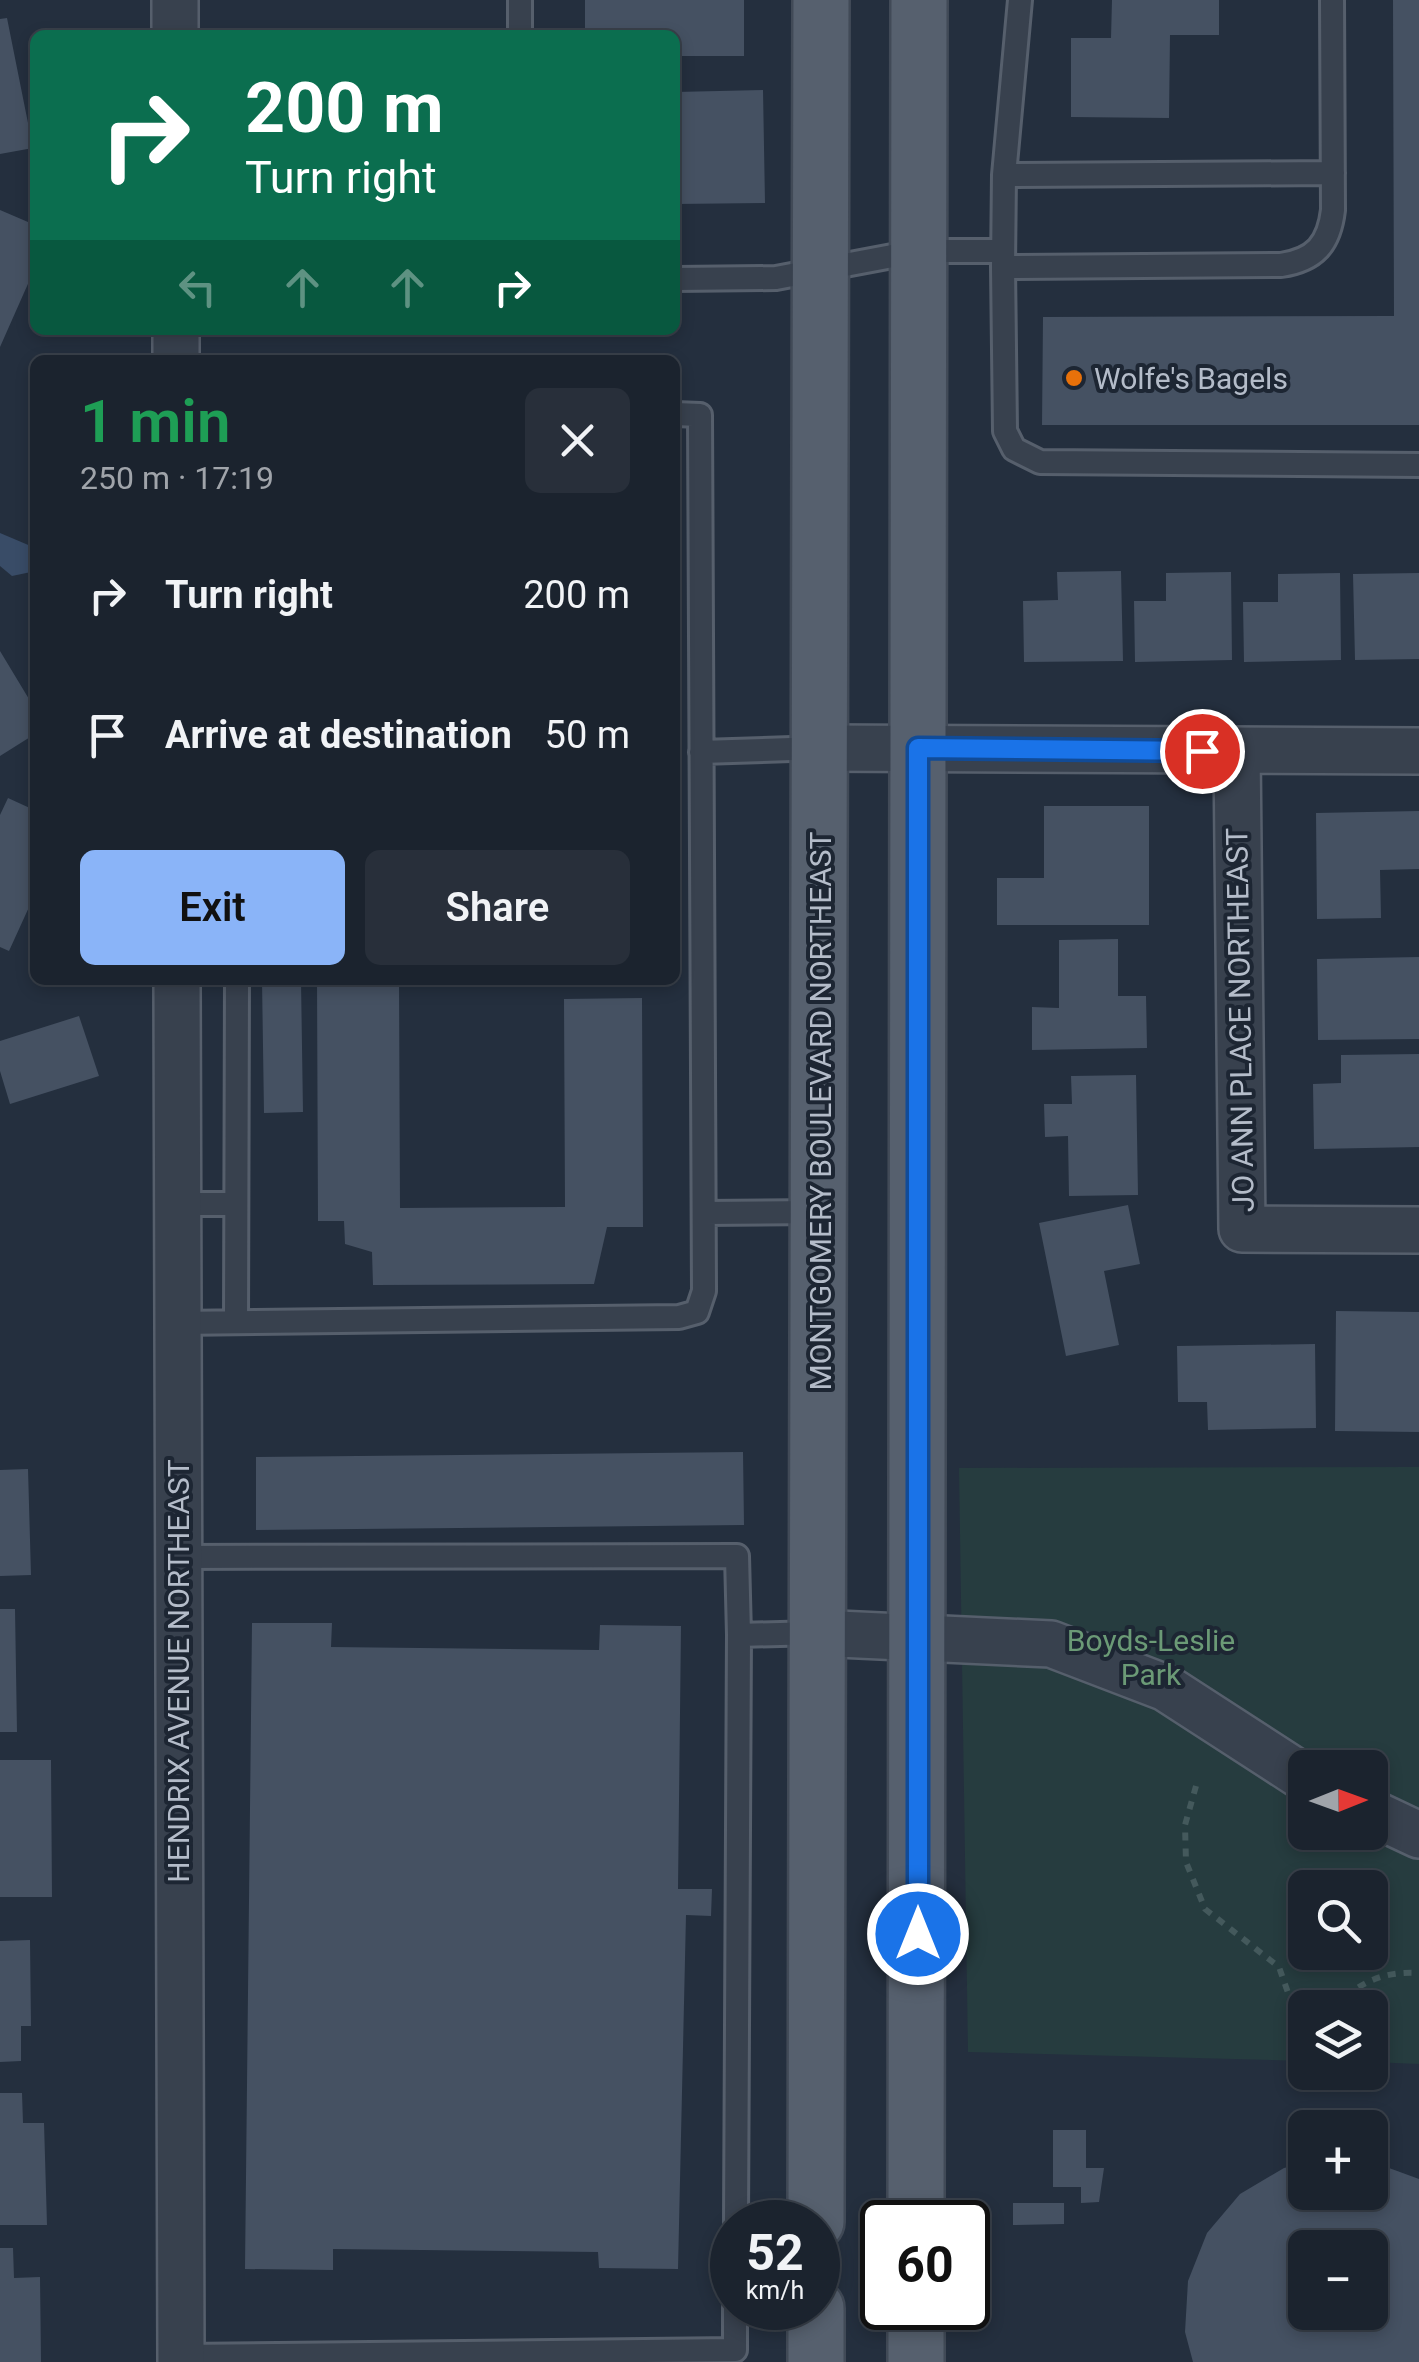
<!DOCTYPE html>
<html lang="en">
<head>
<meta charset="utf-8">
<style>
	:root { --surface:#1b232e; --page:#282f3a; --text:#f1f3f6; --muted:#a0a4aa; --line:#39404a; --accent:#8ab4f8 }
	body { margin:0; font-family:Roboto,sans-serif; background:var(--page); color:var(--text); height:100vh; display:flex; flex-direction:column; font-size:38px; white-space:nowrap }
	* { box-sizing:border-box; margin:0 }
	p { font-size:32px; color:var(--muted) }
	.icon { flex:none; width:55px; height:55px; fill:none; stroke:currentColor; stroke-width:2; stroke-linecap:round; stroke-linejoin:round }
	.map { position:relative; flex:1; overflow:hidden }
	.panel { position:absolute; left:30px; top:355px; width:650px; height:630px; display:flex; flex-direction:column; background:var(--surface); border-radius:15px; box-shadow:0 5px 15px #0003,0 0 0 2px var(--line) }
	.panel>* { flex:none }
	.hud { position:absolute; left:30px; top:30px; width:650px; height:305px; border-radius:15px; box-shadow:0 5px 15px #0003,0 0 0 2px var(--line); background:#0b6e4f; color:#fff; overflow:hidden }
	.needle { width:65px; rotate:89deg }
	.tools { position:absolute; left:1288px; top:1750px; display:grid; gap:20px }
	.tools a { display:grid; place-items:center; width:100px; height:100px; border-radius:15px; background:var(--surface); box-shadow:0 5px 15px #0003,0 0 0 2px var(--line); font-size:50px }
	.speed { position:absolute; left:710px; top:2200px; display:flex; gap:20px; font-size:50px; font-weight:700; text-align:center }
	.speed>* { display:grid; place-content:center; width:130px; height:130px; border-radius:50%; background:var(--surface); box-shadow:0 5px 15px #0003,0 0 0 2px var(--line); line-height:1 }
	.speed small { font-size:25px; font-weight:400 }
	.speed .limit { border:5px solid #111; border-radius:15px; background:#fff; color:#111 }
	.pin { position:absolute; display:grid; place-items:center; width:85px; height:85px; color:#fff; margin:-42px; border:5px solid #fff; border-radius:50%; box-shadow:0 2px 10px #0007 }
	.me { position:absolute; width:110px; margin:-55px; rotate:0deg; stroke-linejoin:round; filter:drop-shadow(0 0 8px #0008) }
	.turn { display:flex; align-items:center; gap:35px; height:210px; padding:0 50px; font-size:45px }
	.turn .icon { width:130px; height:130px; stroke-width:2.5 }
	.turn b { display:block; font-size:70px; line-height:85px }
	.lanes { display:flex; align-items:center; height:95px; padding:0 50px; background:#0003; justify-content:center; gap:50px; direction:ltr }
	.lanes .off { opacity:.35 }
	.round { display:grid; place-items:center; flex:none; width:105px; height:105px; border-radius:15px; background:var(--page) }
	.summary { display:flex; align-items:center; justify-content:space-between; height:170px; padding:0 50px }
	h1 { font-size:60px; font-weight:600; line-height:75px; color:#1e9e55 }
	.action { display:flex; gap:20px; margin-top:auto; padding:20px 50px }
	.action a { flex:1; height:115px; border-radius:15px; background:var(--accent); color:#111; font-size:40px; font-weight:600; line-height:115px; text-align:center }
	.action a+a { background:var(--page); color:var(--text) }
	ul { padding:0; list-style:none }
	li { display:flex; align-items:center; gap:30px; height:140px; padding:0 50px }
	li div { flex:1 }
	li b { display:block; font-size:38px }
	li em { font-style:normal }
	.map>svg:first-child { display:block }
	.green { fill:#263c3f; fill-rule:evenodd }
	.water { fill:#394c67 }
	.building { fill:#455162; fill-rule:evenodd }
	.lines { fill:none; stroke-linecap:round; stroke-linejoin:round }
	.lane-casing { stroke:#565f6c; stroke-width:28 }
	.street-casing { stroke:#565f6c; stroke-width:50 }
	.primary-casing { stroke:#414a57; stroke-width:60 }
	.path { stroke:#44595c; stroke-width:6; stroke-dasharray:8 8; stroke-linecap:butt }
	.lane { stroke:#38414e; stroke-width:22 }
	.street { stroke:#38414e; stroke-width:45 }
	.primary { stroke:#56606e; stroke-width:55 }
	.route-casing { stroke:#114b97; stroke-width:25 }
	.route { stroke:#1a73e8; stroke-width:18 }
	.food-dot { fill:#e8710a; stroke:#1d2633; stroke-width:4 }
	.labels { text-anchor:middle; dominant-baseline:central; stroke-width:8; stroke-linejoin:round; paint-order:stroke }
	.poi-label { font-size:30px; fill:#b4bcc9; stroke:#1d2633; text-anchor:start }
	.street-label { font-size:30px; fill:#b4bcc9; stroke:#1d2633 }
	.park-label { font-size:30px; fill:#6b9a76; stroke:#1d2633 }
</style>
</head>
<body>
<div class="map">
<svg width="1419" height="2362" viewBox="0 0 1419 2362">
	<rect width="100%" height="100%" fill="#242f3e"/>
	<path class="green" d="M1419,1467V2064L1370,2062V2008H1305V2061L968,2052L959,1468ZM1305,1768H1370V1832H1305ZM1305,1888H1370V1952H1305Z"/>
	<path class="water" d="M0,533L33,547L31,572L12,576L0,566Z"/>
	<path class="building" d="M585,0H744V56H675V35H585Z
		M1112,0H1219V35H1170L1169,118L1071,117V38H1111Z
		M1393,0H1419V425H1042L1043,317L1394,316Z
		M7,18L33,148L0,154V19Z
		M763,90L765,203L675,204V92Z
		M0,210L35,225V268L0,347Z
		M1121,571L1123,661L1024,662L1023,601L1058,600L1057,572Z
		M1231,572L1232,660L1135,662L1134,601H1166V573Z
		M1340,573L1341,660L1244,662L1243,602H1278V574Z
		M1419,573V659L1355,660L1353,574Z
		M0,651L35,709V734L0,756Z
		M8,798L32,809L35,802V894L9,951L0,947V815Z
		M1044,806H1149V925H997V878H1044Z
		M1419,811V869L1380,870L1381,918L1317,919L1316,813Z
		M1118,939V996H1146L1147,1048L1032,1050V1007L1059,1008V940Z
		M1419,957V1039L1318,1040L1317,959Z
		M262,980H301L303,1112L264,1113Z
		M317,980H399L400,1208L565,1207L564,999L642,998L643,1227H607L594,1284L373,1285L372,1252L345,1244L344,1221H318Z
		M79,1016L99,1076L10,1104L0,1071V1041Z
		M1419,1054V1147L1314,1149L1313,1084L1341,1083V1055Z
		M1136,1075L1138,1195L1069,1196L1068,1136L1045,1137L1044,1104H1072L1071,1076Z
		M1128,1205L1140,1264L1104,1271L1119,1345L1066,1356L1039,1223Z
		M1336,1311L1419,1312V1432L1335,1431Z
		M1315,1344L1316,1428L1208,1430L1207,1402H1178L1177,1346Z
		M743,1452L744,1525L256,1530V1457Z
		M28,1469L31,1575L0,1576V1470Z
		M0,1609H15L17,1732H0Z
		M252,1623H332L331,1647L599,1650L600,1625L681,1626L678,1889H712L711,1916L686,1915L678,2269L599,2268L598,2252L333,2249V2270L245,2269Z
		M0,1760H51L52,1897H0Z
		M30,1940L31,2026H21V2061L0,2062V1941Z
		M0,2093H22L23,2123H44L47,2225H0Z
		M1053,2130H1086V2168H1104L1099,2202L1081,2203V2187H1053Z
		M1370,2161L1419,2179V2362H1193L1185,2332L1188,2281L1207,2233L1240,2194L1284,2168L1305,2163V2192H1370ZM1305,2248H1370V2312H1305Z
		M1013,2203H1064V2224L1013,2225Z
		M0,2248H13L14,2278L40,2277L41,2362H0Z"/>
	<g class="lines">
		<g class="lane-casing">
			<path id="lane" d="M520,0V35
				M1332,0L1333,210C1329,244 1315,260 1281,265L1003,267L1005,431L1014,449L1040,462L1419,465
				M1004,175L1020,0
				M1003,267L1004,175L1333,173
				M675,279L776,278L919,251H1003
				M701,752L821,748
				M177,1204H236
				M704,1213L819,1212
				M236,1322L237,980
				M177,1323L679,1317L697,1312L704,1291L700,415L675,414
				M177,1557L737,1556L739,1635
				M736,2222L739,1635L817,1633
				M181,2356L735,2350V2308"/>
		</g>
		<g class="street-casing">
			<path id="street" d="M175,0V35
				M176,330V360
				M821,748L1419,751
				M1237,751L1242,1229L1419,1230
				M177,980L181,2362
				M817,1633L1051,1644L1166,1688L1305,1778
				M1370,1812L1419,1835"/>
		</g>
		<g class="primary-casing">
			<path id="primary" d="M816,2222L821,0
				M916,2222L919,0
				M816,2362V2308
				M916,2362V2308"/>
		</g>
		<path class="path" d="M1196,1786L1185,1825L1186,1862L1205,1909L1279,1967L1293,2007L1305,2012
			M1334,2008C1359,1982 1383,1971 1419,1973"/>
		<use href="#lane" class="lane"/>
		<use href="#street" class="street"/>
		<use href="#primary" class="primary"/>
	</g>
	<g class="lines">
		<g class="route-casing">
			<path id="route" d="M918,1934V748L1202,751"/>
		</g>
		<use href="#route" class="route"/>
	</g>
	<circle class="food-dot" cx="1074" cy="378" r="10"/>
	<g class="labels">
		<g class="poi-label">
			<text x="1094" y="378">Wolfe's Bagels</text>
		</g>
		<g class="street-label">
			<text transform="translate(1240 1020) rotate(-91)">JO ANN PLACE NORTHEAST</text>
			<text transform="translate(820 1111) rotate(-90)">MONTGOMERY BOULEVARD NORTHEAST</text>
			<text transform="translate(178 1671) rotate(-90)">HENDRIX AVENUE NORTHEAST</text>
		</g>
		<g class="park-label">
			<text x="1151" y="1640">Boyds-Leslie<tspan x="1151" dy="34">Park</tspan></text>
		</g>
	</g>
</svg>
<div class="tools">
<a><svg class="needle" viewBox="-14 -14 28 28"><path d="M0-13l5 13h-10z" fill="#e53935"/><path d="M0 13l5-13h-10z" fill="#a0a4aa"/></svg></a>
<a><svg class="icon" aria-label="search" viewBox="0 0 24 24"><circle cx="10" cy="10" r="6"/><path d="M15 15l6 6"/></svg></a>
<a><svg class="icon" aria-label="layers" viewBox="0 0 24 24"><path d="M12 4l9 5-9 5-9-5zM3 14l9 5 9-5"/></svg></a>
<a>+</a>
<a>−</a>
</div>
<div class="speed"><div>52<small>km/h</small></div><div class="limit">60</div></div>
<div class="pin" style="left:1202px;top:751px;background:#d93025"><svg class="icon" aria-label="arrive" viewBox="0 0 24 24"><path d="M6 21V4h12l-3 4 3 4H6"/></svg></div>
<svg class="me" style="left:918px;top:1934px" viewBox="-20 -20 40 40"><circle r="17" fill="#1a73e8" stroke="#fff" stroke-width="3"/><path d="M0-11L8 9 0 5-8 9z" fill="#fff"/></svg>
<div class="hud">
<div class="turn"><svg class="icon" aria-label="right" viewBox="0 0 24 24"><path d="M7 20v-9h11M14 6l5 5-5 5"/></svg><div><b>200 m</b>Turn right</div></div>
<div class="lanes"><svg class="icon off" aria-label="left" viewBox="0 0 24 24"><path d="M17 20v-9H6M10 6l-5 5 5 5"/></svg><svg class="icon off" aria-label="ahead" viewBox="0 0 24 24"><path d="M12 20V5M6 11l6-6 6 6"/></svg><svg class="icon off" aria-label="ahead" viewBox="0 0 24 24"><path d="M12 20V5M6 11l6-6 6 6"/></svg><svg class="icon" aria-label="right" viewBox="0 0 24 24"><path d="M7 20v-9h11M14 6l5 5-5 5"/></svg></div>
</div>
<section class="panel">
<div class="summary"><div><h1>1 min</h1><p>250 m · 17:19</p></div><a class="round"><svg class="icon" aria-label="close" viewBox="0 0 24 24"><path d="M6 6l12 12M18 6L6 18"/></svg></a></div>
<ul>
<li><svg class="icon" aria-label="right" viewBox="0 0 24 24"><path d="M7 20v-9h11M14 6l5 5-5 5"/></svg><div><b>Turn right</b></div><em>200 m</em></li>
<li><svg class="icon" aria-label="arrive" viewBox="0 0 24 24"><path d="M6 21V4h12l-3 4 3 4H6"/></svg><div><b>Arrive at destination</b></div><em>50 m</em></li>
</ul>
<div class="action"><a>Exit</a><a>Share</a></div>
</section>
</div>
</body>
</html>
